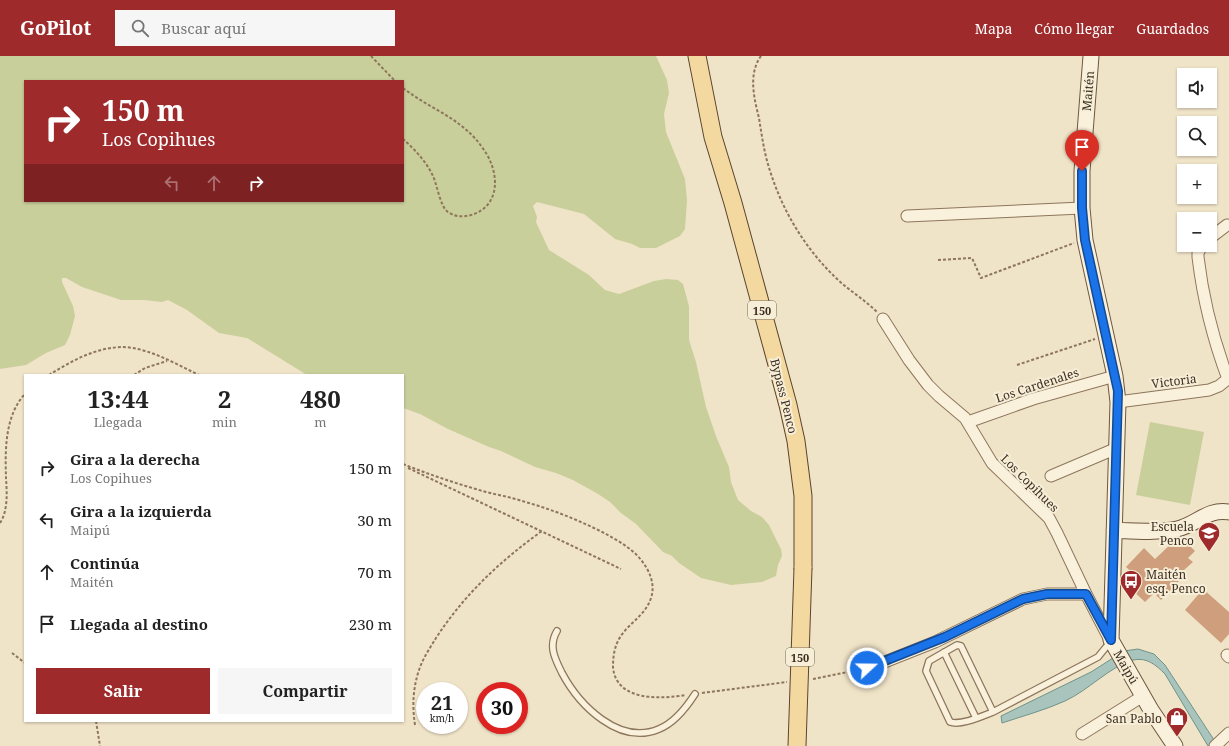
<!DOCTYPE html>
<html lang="es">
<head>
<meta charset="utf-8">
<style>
	:root { --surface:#fff; --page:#f6f6f6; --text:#222; --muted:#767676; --accent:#9e2a2b }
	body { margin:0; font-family:"Noto Serif",serif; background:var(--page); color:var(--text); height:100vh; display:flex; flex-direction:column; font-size:15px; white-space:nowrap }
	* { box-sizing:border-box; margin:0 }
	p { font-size:13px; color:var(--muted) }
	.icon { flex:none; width:22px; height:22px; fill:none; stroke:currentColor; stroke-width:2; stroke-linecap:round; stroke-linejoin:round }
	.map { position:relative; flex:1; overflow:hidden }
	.side { position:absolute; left:24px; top:318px; width:380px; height:348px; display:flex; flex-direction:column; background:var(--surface); border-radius:0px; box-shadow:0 1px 3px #0004 }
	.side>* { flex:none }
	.guide { position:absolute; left:24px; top:24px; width:380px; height:122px; border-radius:0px; box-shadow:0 1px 3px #0004; background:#9e2a2b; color:#fff; overflow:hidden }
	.fabs { position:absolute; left:1177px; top:12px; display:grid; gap:8px }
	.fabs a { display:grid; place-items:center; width:40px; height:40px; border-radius:0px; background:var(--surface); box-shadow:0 1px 3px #0004; font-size:20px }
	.speed { position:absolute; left:416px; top:626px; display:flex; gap:8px; font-size:20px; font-weight:700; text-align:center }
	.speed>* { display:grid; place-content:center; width:52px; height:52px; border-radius:50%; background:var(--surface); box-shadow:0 1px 3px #0004; line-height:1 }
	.speed small { font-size:10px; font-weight:400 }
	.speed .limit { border:6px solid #d22; background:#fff; color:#111 }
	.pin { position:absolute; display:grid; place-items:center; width:34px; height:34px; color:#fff; margin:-41px -17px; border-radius:50% 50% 50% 0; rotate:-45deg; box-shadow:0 0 4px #0007 }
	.pin .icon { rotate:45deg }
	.me { position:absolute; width:44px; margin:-22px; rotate:69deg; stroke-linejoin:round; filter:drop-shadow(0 0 3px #0008) }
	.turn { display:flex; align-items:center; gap:14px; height:84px; padding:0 12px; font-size:18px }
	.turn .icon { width:52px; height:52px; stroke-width:2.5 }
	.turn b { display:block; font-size:28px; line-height:34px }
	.lanes { display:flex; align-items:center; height:38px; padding:0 12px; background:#0003; justify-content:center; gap:20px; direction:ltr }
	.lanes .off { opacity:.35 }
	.eta { display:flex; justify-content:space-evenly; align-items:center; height:68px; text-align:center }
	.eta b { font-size:24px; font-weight:700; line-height:28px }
	.primary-button { display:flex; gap:8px; margin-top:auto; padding:8px 12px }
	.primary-button a { flex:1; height:46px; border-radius:0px; background:var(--accent); color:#fff; font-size:16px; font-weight:700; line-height:46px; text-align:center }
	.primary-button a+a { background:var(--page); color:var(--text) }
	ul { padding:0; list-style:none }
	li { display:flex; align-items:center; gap:12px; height:52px; padding:0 12px }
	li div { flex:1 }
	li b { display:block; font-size:15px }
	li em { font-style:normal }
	header { display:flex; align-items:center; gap:24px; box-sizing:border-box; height:56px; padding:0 20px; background:var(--accent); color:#fff }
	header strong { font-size:19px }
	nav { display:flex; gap:22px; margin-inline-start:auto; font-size:14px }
	.search { width:280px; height:36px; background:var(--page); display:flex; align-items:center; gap:10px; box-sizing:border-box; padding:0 14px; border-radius:0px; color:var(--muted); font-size:15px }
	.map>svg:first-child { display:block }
	.green { fill:#c9cf9b; fill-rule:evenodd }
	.water { fill:#a9c4bc; stroke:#6f938a }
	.building { fill:#cf9f7d }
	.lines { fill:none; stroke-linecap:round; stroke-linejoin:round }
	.service-casing { stroke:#8d765c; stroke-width:8 }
	.minor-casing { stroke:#8d765c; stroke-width:13 }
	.secondary-casing { stroke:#6f573f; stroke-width:17 }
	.primary-casing { stroke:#5b4430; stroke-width:19 }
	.path { stroke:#8d765c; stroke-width:2; stroke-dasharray:3 2; stroke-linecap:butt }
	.service { stroke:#faf1dc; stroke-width:5.5 }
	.minor { stroke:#faf1dc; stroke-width:11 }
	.secondary { stroke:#faf1dc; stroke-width:15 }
	.primary { stroke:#f3d9a0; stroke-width:17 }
	.primary-bridge-casing { stroke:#5b4430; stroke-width:19; stroke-linecap:butt }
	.primary-bridge { stroke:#f3d9a0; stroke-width:17 }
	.route-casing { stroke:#114b97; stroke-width:10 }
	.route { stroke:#1a73e8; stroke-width:7 }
	.labels { text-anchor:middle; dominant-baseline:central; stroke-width:4; stroke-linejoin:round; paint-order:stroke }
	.shield { fill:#f7eed8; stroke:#756857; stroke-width:1 }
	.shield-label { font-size:11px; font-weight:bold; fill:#3d2e20 }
	.street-label { font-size:12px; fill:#3d2e20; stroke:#f7eed8 }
	.poi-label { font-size:12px; fill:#3d2e20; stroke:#f7eed8; text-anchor:end }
</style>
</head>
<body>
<header>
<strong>GoPilot</strong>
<div class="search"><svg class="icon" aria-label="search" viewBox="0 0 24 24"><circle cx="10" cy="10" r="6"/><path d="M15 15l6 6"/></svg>Buscar aquí</div>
<nav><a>Mapa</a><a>Cómo llegar</a><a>Guardados</a></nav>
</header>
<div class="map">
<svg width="1229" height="690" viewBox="0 0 1229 690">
	<rect width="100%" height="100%" fill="#f0e4c8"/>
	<path class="green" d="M0,0H656L667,24L669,37L664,58L666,76L685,123L687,144L685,173L680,180L656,192H640L632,188L615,183L584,158L537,146L533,150L537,161L536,166L549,194L589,219L605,234L619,238L654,225L666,223L678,224L683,228L689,250V284L696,306L706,351L716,380L729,411L731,426L738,444L751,455L762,461L769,469L781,493L782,500L778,509L776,520L762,526L731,529L701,522L679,507L672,500L663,496L636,468L621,457L610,446L598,438L573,424L556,417L535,411L501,395L489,391L448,373L420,358L403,352V319H307L247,282L219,277L187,254L168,244L162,246L144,244H121L82,231L66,222H62V226L73,250L75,260L70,279L65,289L46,297L26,309L0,313ZM25,25H403V145H25Z
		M1150,366L1204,376L1190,449L1136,439Z"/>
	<path class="water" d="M1138,593L1154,598L1165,609L1218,690H1208L1165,618C1156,609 1147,601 1133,604C1109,611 1089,634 1065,645C1045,654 1023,660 1002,667L1001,660L1091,616L1124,595Z"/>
	<path class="building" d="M1185,485L1195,495L1188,502L1193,506L1175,522L1179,525L1161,544L1154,537L1145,546L1127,529L1136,520L1126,511L1144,492L1155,503L1173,486L1178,491Z
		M1203,533L1229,556V578L1221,587L1185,554Z"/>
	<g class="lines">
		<g class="service-casing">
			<path id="service" d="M557,575C548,590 555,603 562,617C579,649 619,690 659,673C674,667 686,652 695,638
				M957,589L961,590L993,656C982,660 961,670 950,666L926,615L929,605Z
				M944,596L976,662
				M993,656L1098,601L1111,585"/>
		</g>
		<g class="minor-casing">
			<path id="minor" d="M907,160L1082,152
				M1210,182L1227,169
				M1202,189L1198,197V201C1203,243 1213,283 1228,323
				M883,263L909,304L928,329L939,340L965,362L992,407L1049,462L1057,477L1086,538L1110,584
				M1118,346L1209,334L1219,330L1229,322
				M968,366L1033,343L1115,320
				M1051,420L1117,392
				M1227,599L1229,601
				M867,613L935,586L1023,543L1047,538H1086
				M1082,678L1143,640
				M1215,690L1229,677"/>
		</g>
		<g class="secondary-casing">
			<path id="secondary" d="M1091,0L1082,115V152L1085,184L1115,320L1118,346L1111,584L1151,654L1175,690
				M1114,474C1134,475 1157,477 1177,473C1196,469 1208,452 1229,456"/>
		</g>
		<g class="primary-casing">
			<path id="primary" d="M697,0L713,81L733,147L788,349L796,385L803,440V512"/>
		</g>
		<path class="path" d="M371,0L395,25
			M761,0C748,18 754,42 759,62C761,75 763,88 766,101C778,147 801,188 835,221C848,234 864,243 877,256
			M403,32C431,54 463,62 484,94C499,115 502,150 471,159C463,161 455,161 448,156C440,151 437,127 432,118C425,104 414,93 403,83
			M938,204L972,202L981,222L1074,187
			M1017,309L1095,283
			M49,319C73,304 103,287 133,292C156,296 178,309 199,319
			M134,319L145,312L167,305
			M403,408C430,419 458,428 486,436C498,439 510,441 522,445C551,453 579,464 606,478C620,486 635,494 644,508C651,518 655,530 651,542C645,561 626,568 618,585C614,593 613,602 613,611C616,646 661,643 686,639
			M408,412L621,513
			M0,467C8,455 7,437 6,422C5,394 5,359 25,338
			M12,597L25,607
			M813,623L858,614
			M702,637L787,626
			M96,665L100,690
			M415,669C412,650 413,632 419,614C423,602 430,592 436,582C464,539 500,505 542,475"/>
		<use href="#service" class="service"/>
		<use href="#minor" class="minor"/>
		<use href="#secondary" class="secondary"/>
		<use href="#primary" class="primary"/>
		<g class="primary-bridge-casing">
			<path id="primary-bridge" d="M797,690L803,512"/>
		</g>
		<use href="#primary-bridge" class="primary-bridge"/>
	</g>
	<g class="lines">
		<g class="route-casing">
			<path id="route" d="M867,612L945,581L1023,543L1047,538H1086L1111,584L1118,335L1085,184L1082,152V115"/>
		</g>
		<use href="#route" class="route"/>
	</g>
	<defs>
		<g id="school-pin" transform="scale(1.15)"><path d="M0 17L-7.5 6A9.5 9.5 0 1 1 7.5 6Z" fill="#9e2a2b" stroke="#f7eed8"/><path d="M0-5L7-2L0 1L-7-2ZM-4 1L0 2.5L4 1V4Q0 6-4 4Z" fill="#fff"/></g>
		<g id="bus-pin" transform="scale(1.15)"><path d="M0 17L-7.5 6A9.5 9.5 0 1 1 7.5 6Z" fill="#9e2a2b" stroke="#f7eed8"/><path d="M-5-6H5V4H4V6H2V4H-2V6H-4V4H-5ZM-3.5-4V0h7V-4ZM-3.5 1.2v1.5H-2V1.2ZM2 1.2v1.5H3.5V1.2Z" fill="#fff"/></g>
		<g id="shop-pin" transform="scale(1.15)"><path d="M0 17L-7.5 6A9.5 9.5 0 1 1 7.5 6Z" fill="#9e2a2b" stroke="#f7eed8"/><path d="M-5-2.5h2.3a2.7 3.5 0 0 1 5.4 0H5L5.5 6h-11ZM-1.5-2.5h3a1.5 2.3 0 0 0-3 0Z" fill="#fff"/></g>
	</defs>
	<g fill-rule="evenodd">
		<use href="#school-pin" x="1209" y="477"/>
		<use href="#bus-pin" x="1131" y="525"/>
		<use href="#shop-pin" x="1177" y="662"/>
	</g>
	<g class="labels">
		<g class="shield">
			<rect x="748" y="245" width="28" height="18" rx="3"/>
			<rect x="786" y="592" width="28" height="18" rx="3"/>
		</g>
		<g class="shield-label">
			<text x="762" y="254">150</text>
			<text x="800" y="601">150</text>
		</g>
		<g class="street-label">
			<text transform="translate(1088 35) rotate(-85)">Maitén</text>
			<text transform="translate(1174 325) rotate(-7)">Victoria</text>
			<text transform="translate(1037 329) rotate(-18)">Los Cardenales</text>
			<text transform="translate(784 340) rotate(76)">Bypass Penco</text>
			<text transform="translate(1030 427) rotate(45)">Los Copihues</text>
			<text transform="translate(1126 611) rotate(60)">Maipú</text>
		</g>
		<g class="poi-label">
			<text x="1194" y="470">Escuela<tspan x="1194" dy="14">Penco</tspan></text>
			<text x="1146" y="518" text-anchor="start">Maitén<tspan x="1146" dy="14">esq. Penco</tspan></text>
			<text x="1162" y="662">San Pablo</text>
		</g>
	</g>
</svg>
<div class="fabs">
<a><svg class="icon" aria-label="sound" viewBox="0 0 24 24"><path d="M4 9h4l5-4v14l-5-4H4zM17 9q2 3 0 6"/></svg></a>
<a><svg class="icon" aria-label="search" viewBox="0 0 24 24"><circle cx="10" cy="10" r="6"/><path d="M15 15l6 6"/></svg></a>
<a>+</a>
<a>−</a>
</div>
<div class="speed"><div>21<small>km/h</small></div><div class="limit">30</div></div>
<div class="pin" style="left:1082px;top:115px;background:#d93025"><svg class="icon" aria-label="arrive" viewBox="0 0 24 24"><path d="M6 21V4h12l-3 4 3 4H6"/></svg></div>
<svg class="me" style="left:867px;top:612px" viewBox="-20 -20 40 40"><circle r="17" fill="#1a73e8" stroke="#fff" stroke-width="3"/><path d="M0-11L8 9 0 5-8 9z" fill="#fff"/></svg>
<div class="guide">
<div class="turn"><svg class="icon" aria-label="right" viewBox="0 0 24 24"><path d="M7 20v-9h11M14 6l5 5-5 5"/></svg><div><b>150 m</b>Los Copihues</div></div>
<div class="lanes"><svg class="icon off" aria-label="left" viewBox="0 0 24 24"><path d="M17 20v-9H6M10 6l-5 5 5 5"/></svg><svg class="icon off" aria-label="ahead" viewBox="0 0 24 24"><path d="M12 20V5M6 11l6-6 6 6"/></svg><svg class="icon" aria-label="right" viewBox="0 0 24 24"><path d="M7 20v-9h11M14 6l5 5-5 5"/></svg></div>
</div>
<section class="side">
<div class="eta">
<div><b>13:44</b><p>Llegada</p></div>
<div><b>2</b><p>min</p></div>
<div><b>480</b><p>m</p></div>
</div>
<ul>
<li><svg class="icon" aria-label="right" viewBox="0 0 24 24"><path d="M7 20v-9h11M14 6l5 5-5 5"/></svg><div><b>Gira a la derecha</b><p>Los Copihues</p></div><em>150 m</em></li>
<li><svg class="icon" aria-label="left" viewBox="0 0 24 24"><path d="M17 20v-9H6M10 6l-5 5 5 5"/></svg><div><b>Gira a la izquierda</b><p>Maipú</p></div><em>30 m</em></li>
<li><svg class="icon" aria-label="ahead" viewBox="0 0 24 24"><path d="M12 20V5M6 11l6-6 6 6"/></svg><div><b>Continúa</b><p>Maitén</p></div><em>70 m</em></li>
<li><svg class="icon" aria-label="arrive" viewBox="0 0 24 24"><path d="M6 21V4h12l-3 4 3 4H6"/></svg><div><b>Llegada al destino</b></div><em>230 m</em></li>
</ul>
<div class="primary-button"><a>Salir</a><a>Compartir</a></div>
</section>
</div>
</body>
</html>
